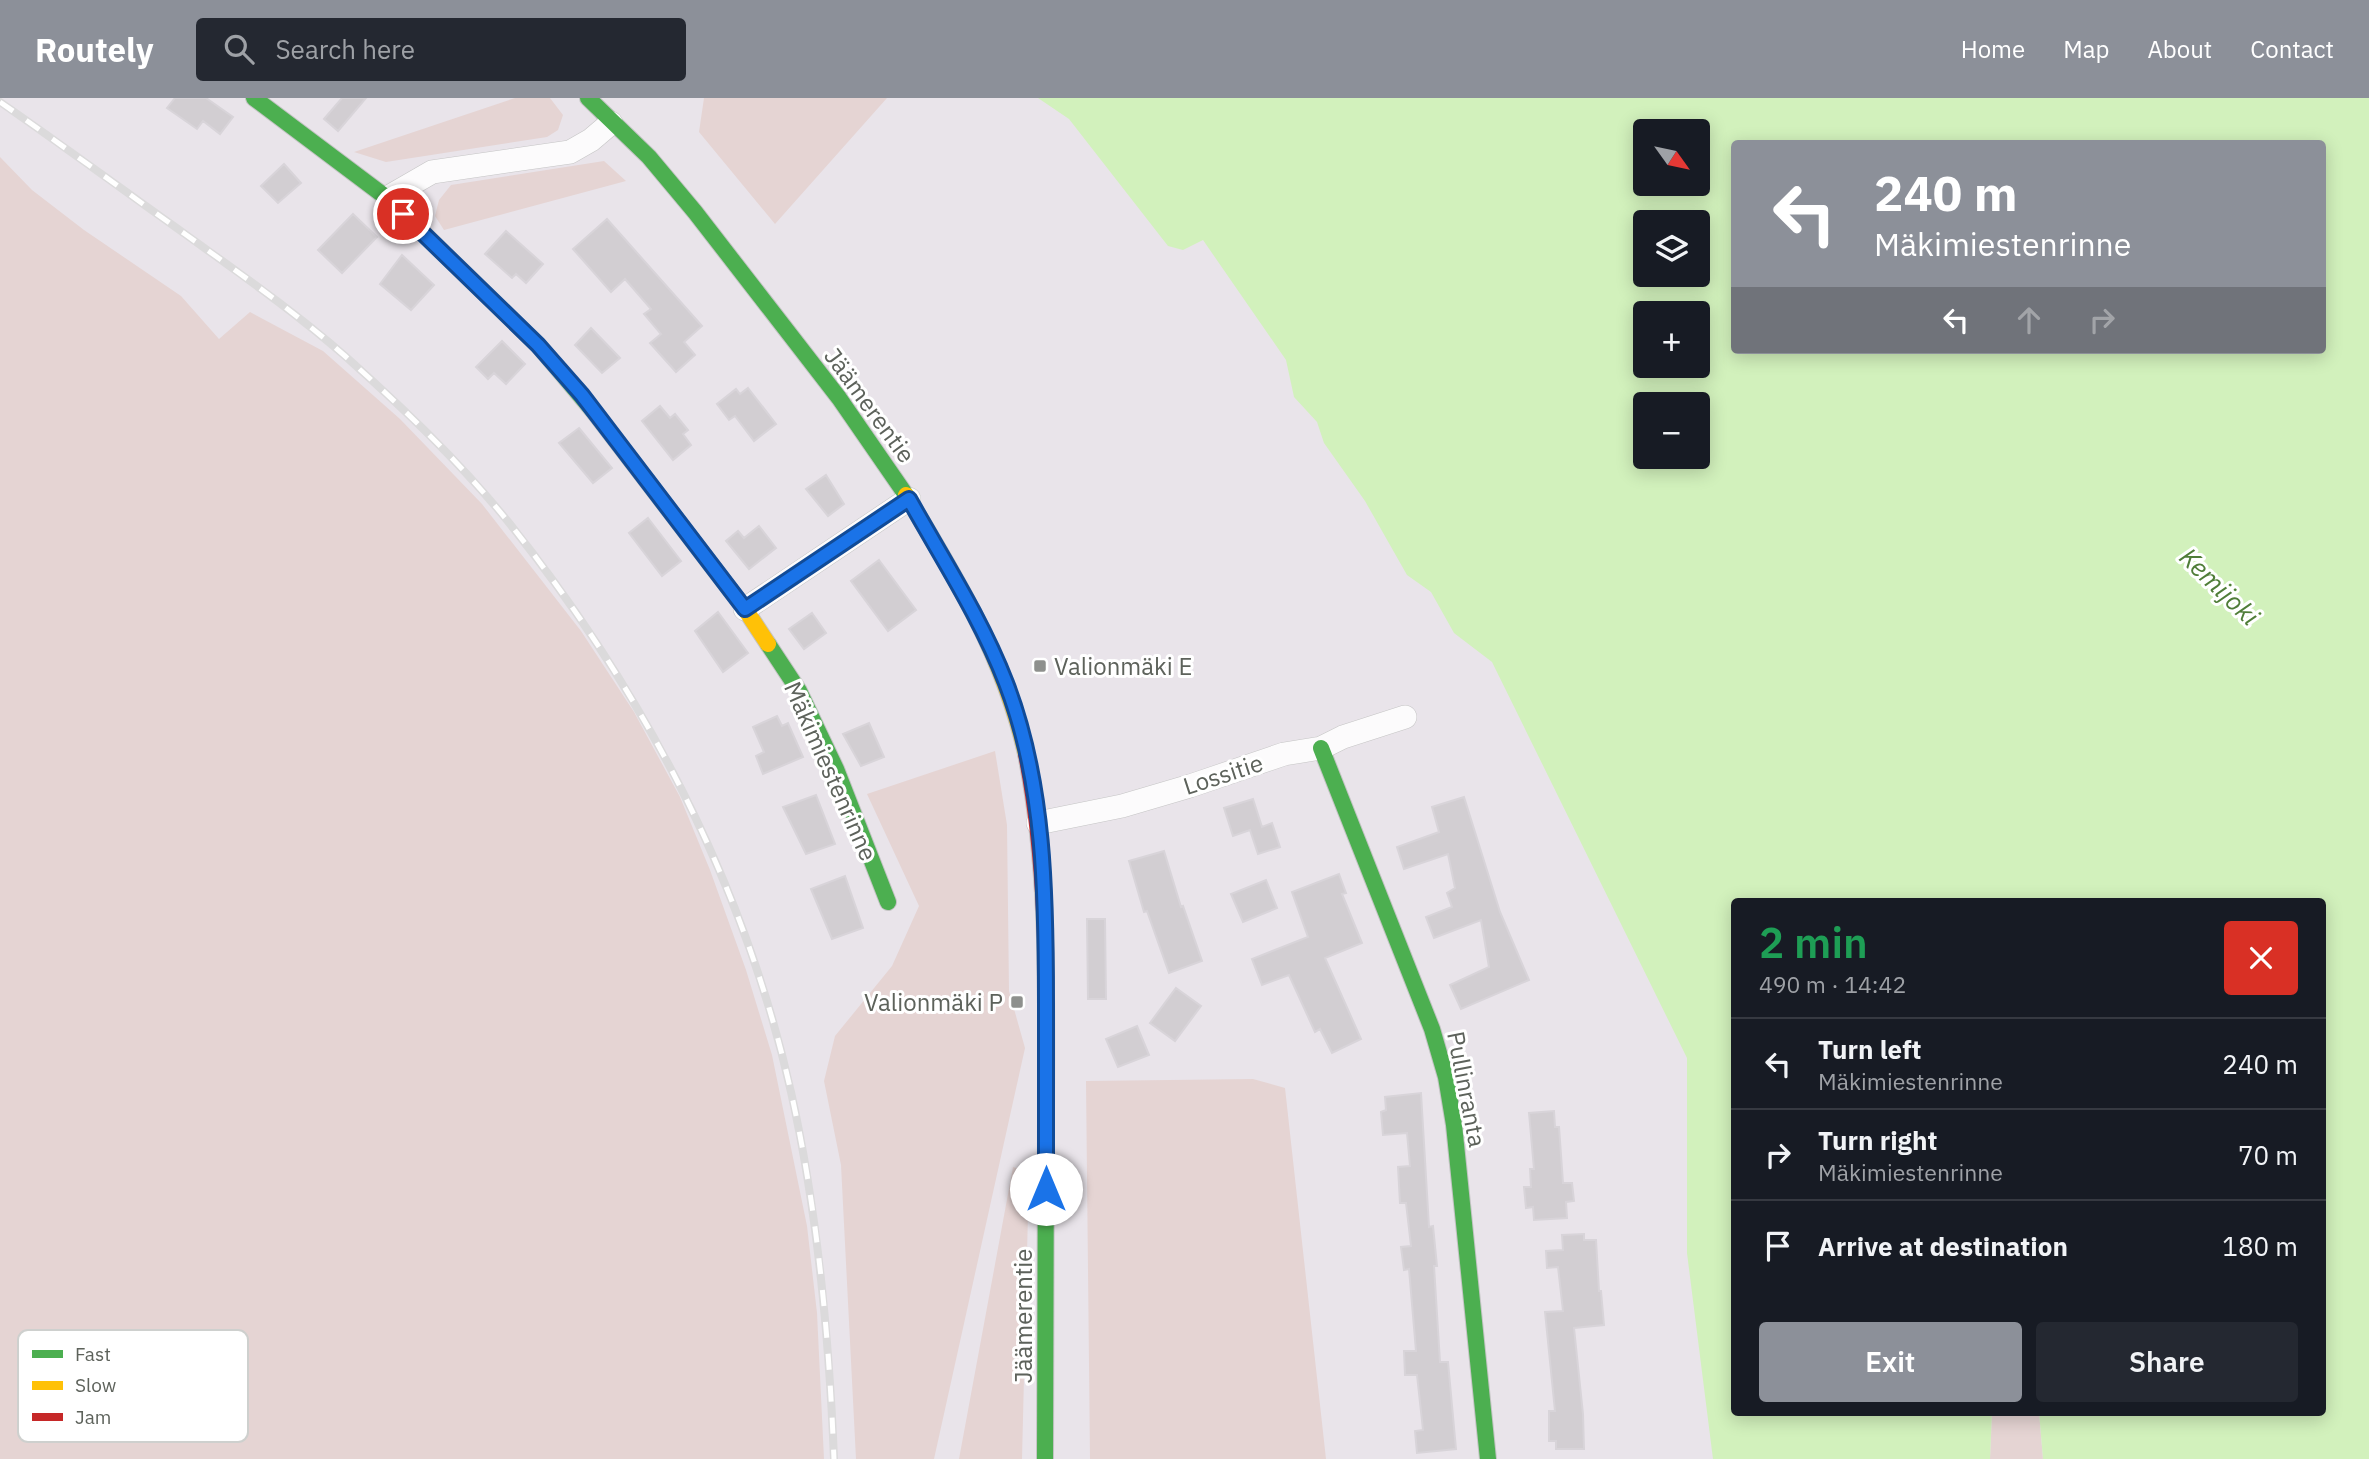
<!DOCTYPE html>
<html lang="en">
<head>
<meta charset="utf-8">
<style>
	:root { --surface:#171b24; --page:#242831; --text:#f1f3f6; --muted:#9ea1a6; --line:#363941; --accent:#8c9099 }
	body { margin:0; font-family:"IBM Plex Sans",sans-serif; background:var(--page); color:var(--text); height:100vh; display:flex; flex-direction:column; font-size:26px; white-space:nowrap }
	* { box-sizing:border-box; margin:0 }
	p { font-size:23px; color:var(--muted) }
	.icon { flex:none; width:38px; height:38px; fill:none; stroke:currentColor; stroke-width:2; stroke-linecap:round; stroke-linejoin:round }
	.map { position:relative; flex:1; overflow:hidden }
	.drawer { position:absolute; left:1731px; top:800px; width:595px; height:518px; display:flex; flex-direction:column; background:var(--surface); border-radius:7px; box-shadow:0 4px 18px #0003 }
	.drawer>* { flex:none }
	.guide { position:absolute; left:1731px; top:42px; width:595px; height:214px; border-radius:7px; box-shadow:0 4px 18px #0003; background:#8c9099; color:#fff; overflow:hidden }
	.needle { width:46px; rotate:123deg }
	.fabs { position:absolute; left:1633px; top:21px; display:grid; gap:14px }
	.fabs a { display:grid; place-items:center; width:77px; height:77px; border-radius:7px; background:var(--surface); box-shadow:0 4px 18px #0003; font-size:35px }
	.pin { position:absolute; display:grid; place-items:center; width:60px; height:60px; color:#fff; margin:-30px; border:4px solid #fff; border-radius:50%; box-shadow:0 2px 7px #0007 }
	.me { position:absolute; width:77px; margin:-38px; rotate:0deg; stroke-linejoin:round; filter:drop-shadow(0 0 5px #0008) }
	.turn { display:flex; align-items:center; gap:24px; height:147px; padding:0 28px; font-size:32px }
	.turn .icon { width:91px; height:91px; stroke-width:2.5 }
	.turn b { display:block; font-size:49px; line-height:60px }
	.lanes { display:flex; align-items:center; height:66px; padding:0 28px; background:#0003; justify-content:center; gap:35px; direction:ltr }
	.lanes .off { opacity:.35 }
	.round { display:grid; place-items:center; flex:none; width:74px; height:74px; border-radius:7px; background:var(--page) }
	.head { display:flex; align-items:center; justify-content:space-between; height:119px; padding:0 28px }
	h1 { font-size:42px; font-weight:600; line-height:52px; color:#1e9e55 }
	.button { display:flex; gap:14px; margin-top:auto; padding:14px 28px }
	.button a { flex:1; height:80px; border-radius:7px; background:var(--accent); color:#fff; font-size:28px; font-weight:600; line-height:80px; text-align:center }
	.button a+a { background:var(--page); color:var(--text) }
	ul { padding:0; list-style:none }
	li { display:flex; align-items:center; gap:21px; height:91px; padding:0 28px; border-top:2px solid var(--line) }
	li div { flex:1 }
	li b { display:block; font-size:26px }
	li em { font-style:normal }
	header { display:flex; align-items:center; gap:42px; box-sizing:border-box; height:98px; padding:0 35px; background:var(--accent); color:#fff }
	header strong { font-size:33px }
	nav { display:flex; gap:38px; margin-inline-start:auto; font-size:24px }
	.search { width:490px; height:63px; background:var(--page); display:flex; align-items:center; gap:18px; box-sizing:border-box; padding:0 24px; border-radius:7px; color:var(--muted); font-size:26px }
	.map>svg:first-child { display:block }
	.green { fill:#e5d4d3 }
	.water { fill:#d2f1bc; fill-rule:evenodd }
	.building { fill:#d2ced2; stroke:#d8d4d9; stroke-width:2 }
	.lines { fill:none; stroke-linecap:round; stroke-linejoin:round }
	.street-casing { stroke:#c5c5c5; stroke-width:24 }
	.fast-casing { stroke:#c4c4c4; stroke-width:18 }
	.slow-casing { stroke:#c4c4c4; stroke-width:18 }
	.jam-casing { stroke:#c4c4c4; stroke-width:18 }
	.street { stroke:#fcfbfc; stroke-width:23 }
	.fast { stroke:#4caf50; stroke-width:16 }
	.slow { stroke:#ffc107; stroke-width:16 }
	.jam { stroke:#c62828; stroke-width:16 }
	.rail-casing { stroke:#dbdadb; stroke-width:8 }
	.rail { stroke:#fff; stroke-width:5; stroke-dasharray:16; stroke-linecap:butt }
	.route-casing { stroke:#114b97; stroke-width:18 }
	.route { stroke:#1a73e8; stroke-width:12 }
	.poi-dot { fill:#8e908d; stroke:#fff; stroke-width:2.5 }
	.labels { text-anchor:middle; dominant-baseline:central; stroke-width:6; stroke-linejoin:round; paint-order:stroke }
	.street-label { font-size:24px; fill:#5d625b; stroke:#fff }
	.poi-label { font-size:24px; fill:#5d625b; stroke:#fff; text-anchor:start }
	.water-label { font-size:26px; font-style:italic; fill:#4f7d38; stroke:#fff }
	.key { fill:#fff; stroke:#ced0ce; stroke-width:2 }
	.key-label { font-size:19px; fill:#5d625b }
</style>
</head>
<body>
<header>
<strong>Routely</strong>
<div class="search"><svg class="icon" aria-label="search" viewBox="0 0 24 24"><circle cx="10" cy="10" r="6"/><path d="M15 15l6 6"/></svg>Search here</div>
<nav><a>Home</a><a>Map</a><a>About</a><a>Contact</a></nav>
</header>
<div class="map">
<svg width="2369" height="1361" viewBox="0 0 2369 1361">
	<rect width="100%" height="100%" fill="#e9e4ea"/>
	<path class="green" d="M515,0H550L563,17L558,32L547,39L386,64L354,54Z
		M704,0H887L775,126L699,34Z
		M0,59L32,92L84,132L181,198L219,241L250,214L323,253L400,321L482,406L581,533L634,614L680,699L710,772L746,872L772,957L807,1128L817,1215L824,1361H0Z
		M604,63L626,83L444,132L435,118L439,102L451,87Z
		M995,653L1007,727L1009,893L1025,950L934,1361H856L841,1067L824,983L835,938L892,868L919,808L867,696Z
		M1253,981L1285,990L1326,1361H1090L1086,983Z
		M1013,1069L1029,1074L1022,1361H959Z
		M1992,1314H2039L2043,1361H1990Z"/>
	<path class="water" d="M1038,0H2369V1361H2043L2039,1314H2322V803H1734V1314H1992L1990,1361H1713L1687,1155V960L1492,564L1454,535L1431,494L1407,477L1365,403L1324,345L1317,324L1294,299L1286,262L1203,142L1183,152L1168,148L1069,21ZM1645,33H1698V86H1645ZM1734,46H2322V252H1734ZM1645,124H1698V177H1645ZM1645,215H1698V268H1645ZM1645,306H1698V359H1645Z"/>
	<path class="building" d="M175,0H206L233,19L220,36L203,23L197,31L167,10Z
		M342,0H366L338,33L324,21Z
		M284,66L301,85L278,105L261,88Z
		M353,116L377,139L342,175L318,152Z
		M607,121L702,228L684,244L695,257L676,274L650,245L661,236L644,216L651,211L625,181L611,194L573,151Z
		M506,133L543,166L526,185L516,176L512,180L485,156Z
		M402,157L434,187L411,212L380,186Z
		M591,230L620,260L602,275L575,247Z
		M502,243L525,266L506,286L494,275L488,281L476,269Z
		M748,290L776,326L754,343L735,318L729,322L717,306L736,291L740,296Z
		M660,308L670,320L675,316L688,332L683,336L691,347L673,362L642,323Z
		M579,330L612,370L593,385L559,345Z
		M826,377L844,406L828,418L806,391Z
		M648,420L681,463L662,478L629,435Z
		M759,428L776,450L749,471L726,443L738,433L744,440Z
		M879,462L916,512L888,533L851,483Z
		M718,514L748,555L723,574L695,533Z
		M812,515L826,535L804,551L789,531Z
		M777,618L782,628L788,625L803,659L763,676L756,658L764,654L753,629Z
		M869,625L884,659L861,668L843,636Z
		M816,697L835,746L806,756L783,709Z
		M1464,699L1500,814L1529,882L1461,911L1450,887L1489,869L1481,822L1434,840L1426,819L1452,809L1447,795L1455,790L1448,756L1404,771L1397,749L1439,734L1432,709Z
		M1253,701L1262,729L1272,725L1280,749L1258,756L1250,732L1233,738L1224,710Z
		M1164,753L1181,809L1183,808L1202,863L1169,875L1147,813L1144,814L1129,763Z
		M1339,776L1346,795L1342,796L1362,845L1325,860L1361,941L1332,955L1320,931L1315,934L1289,877L1262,887L1252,861L1308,839L1292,794Z
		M845,778L863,830L832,841L811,791Z
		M1266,782L1277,810L1243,824L1231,796Z
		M1087,821H1105L1106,901H1088Z
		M1176,890L1201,908L1175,943L1150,925Z
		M1137,928L1149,957L1118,969L1106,941Z
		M1421,995L1429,1129L1433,1128L1437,1168H1434L1440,1264H1448L1456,1351L1417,1355L1415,1333L1423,1332L1417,1277H1405L1404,1253H1416L1409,1171L1404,1172L1401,1149L1411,1148L1406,1105H1400L1398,1069L1410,1068L1407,1035L1383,1037L1381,1014L1386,1012L1385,999Z
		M1554,1013L1555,1029H1559L1563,1085H1572L1574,1103L1566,1104L1567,1120L1534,1122L1533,1109L1526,1110L1524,1089H1531L1530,1071H1534L1529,1015Z
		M1584,1136V1142H1596L1599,1193H1601L1604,1227L1574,1230L1583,1316L1584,1351H1556V1343H1549V1313H1555L1545,1214L1563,1213L1558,1169L1547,1170L1546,1153L1563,1152L1562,1137Z"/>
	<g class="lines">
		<g class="street-casing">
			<path id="street" d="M387,100L432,74L570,54L591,42L611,25
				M745,511L909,401
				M1038,725L1122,708L1190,688L1284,656L1321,650L1343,639L1405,619"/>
		</g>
		<g class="fast-casing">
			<path id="fast" d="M254,0L387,100L538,247L595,315
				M588,0L649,59L695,114L839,300L906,397
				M768,546L799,593L836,671L888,804
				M1321,650L1432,931L1446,979L1454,1027L1488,1361
				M1045,1361L1046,1022"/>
		</g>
		<g class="slow-casing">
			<path id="slow" d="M595,315L745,511L768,546
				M906,397C957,481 1004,559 1026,656"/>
		</g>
		<g class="jam-casing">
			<path id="jam" d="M1026,656C1050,777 1046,899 1046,1022"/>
		</g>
		<use href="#street" class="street"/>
		<use href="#fast" class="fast"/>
		<use href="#slow" class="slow"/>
		<use href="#jam" class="jam"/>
		<g class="rail-casing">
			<path id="rail" d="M0,4C62,47 123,92 185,136C239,175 295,214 345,258C403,310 461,365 510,426C643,593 744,784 791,994C818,1115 829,1238 834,1361"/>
		</g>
		<use href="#rail" class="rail"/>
	</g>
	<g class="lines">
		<g class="route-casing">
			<path id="route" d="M403,116L538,247L582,297L745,511L909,401C943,462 981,520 1006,585C1045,686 1046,798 1046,905C1046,967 1046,1029 1046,1091"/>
		</g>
		<use href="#route" class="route"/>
	</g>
	<g class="poi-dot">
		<rect x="1033" y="561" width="14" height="14" rx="3.5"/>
		<rect x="1010" y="897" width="14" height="14" rx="3.5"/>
	</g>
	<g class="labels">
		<g class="street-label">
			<text transform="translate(870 307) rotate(54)">Jäämerentie</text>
			<text transform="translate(831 673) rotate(66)">Mäkimiestenrinne</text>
			<text transform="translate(1223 676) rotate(-18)">Lossitie</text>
			<text transform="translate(1467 991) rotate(79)">Pullinranta</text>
			<text transform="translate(1023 1218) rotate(-90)">Jäämerentie</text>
		</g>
		<g class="poi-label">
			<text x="1054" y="568">Valionmäki E</text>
			<text x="1003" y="904" text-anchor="end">Valionmäki P</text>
		</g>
		<g class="water-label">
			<text transform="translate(2220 488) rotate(44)">Kemijoki</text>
		</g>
	</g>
	<rect x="18" y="1232" width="230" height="112" rx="10" class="key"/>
	<rect x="32" y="1252" width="31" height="8" fill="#4caf50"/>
	<rect x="32" y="1283" width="31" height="9" fill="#ffc107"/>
	<rect x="32" y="1315" width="31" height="8" fill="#c62828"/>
	<g class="key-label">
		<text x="75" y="1263">Fast</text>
		<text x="75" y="1294">Slow</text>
		<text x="75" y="1326">Jam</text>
	</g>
</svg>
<div class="fabs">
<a><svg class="needle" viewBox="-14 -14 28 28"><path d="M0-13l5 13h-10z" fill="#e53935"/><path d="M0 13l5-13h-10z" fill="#9ea1a6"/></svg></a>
<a><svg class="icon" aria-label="layers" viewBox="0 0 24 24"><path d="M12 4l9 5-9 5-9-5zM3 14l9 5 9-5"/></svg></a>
<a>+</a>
<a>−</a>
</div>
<div class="pin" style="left:403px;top:116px;background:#d93025"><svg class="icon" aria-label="arrive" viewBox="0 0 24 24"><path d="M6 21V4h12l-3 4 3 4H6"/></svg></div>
<svg class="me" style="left:1046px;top:1091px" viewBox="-20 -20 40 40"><circle r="19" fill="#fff"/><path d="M0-13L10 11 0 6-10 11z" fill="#1a73e8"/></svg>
<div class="guide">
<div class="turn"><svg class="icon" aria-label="left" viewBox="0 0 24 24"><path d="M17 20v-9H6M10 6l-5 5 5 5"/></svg><div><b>240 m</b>Mäkimiestenrinne</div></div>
<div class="lanes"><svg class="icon" aria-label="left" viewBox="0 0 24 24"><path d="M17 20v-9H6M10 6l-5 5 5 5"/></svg><svg class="icon off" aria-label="ahead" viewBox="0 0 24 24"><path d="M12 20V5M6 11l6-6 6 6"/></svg><svg class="icon off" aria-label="right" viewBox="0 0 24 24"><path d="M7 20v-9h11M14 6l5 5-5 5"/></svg></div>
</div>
<section class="drawer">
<div class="head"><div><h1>2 min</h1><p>490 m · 14:42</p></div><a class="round" style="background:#d93025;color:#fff"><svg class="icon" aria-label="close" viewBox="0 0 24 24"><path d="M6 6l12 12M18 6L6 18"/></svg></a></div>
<ul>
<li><svg class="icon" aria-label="left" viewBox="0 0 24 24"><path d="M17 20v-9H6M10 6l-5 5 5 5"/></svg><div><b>Turn left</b><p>Mäkimiestenrinne</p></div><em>240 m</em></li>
<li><svg class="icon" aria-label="right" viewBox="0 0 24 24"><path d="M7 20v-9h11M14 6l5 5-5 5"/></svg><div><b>Turn right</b><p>Mäkimiestenrinne</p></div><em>70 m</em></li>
<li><svg class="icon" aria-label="arrive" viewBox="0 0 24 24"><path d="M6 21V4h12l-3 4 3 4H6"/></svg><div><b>Arrive at destination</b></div><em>180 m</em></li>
</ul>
<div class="button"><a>Exit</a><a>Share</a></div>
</section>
</div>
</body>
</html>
